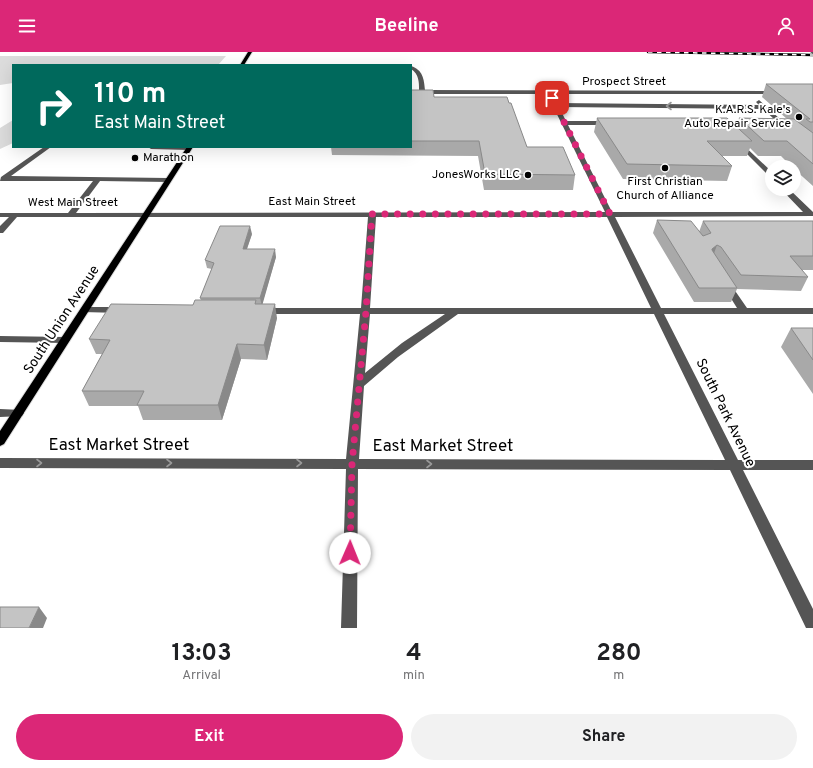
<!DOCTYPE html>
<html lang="en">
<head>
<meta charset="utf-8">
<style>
	:root { --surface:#fff; --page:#f2f2f2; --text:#202124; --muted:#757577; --accent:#db2777 }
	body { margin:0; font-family:Overpass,sans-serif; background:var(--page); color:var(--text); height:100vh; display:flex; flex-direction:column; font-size:15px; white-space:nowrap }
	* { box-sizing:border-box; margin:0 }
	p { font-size:13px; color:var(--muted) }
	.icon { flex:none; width:22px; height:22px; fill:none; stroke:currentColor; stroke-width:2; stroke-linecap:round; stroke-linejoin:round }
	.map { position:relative; height:576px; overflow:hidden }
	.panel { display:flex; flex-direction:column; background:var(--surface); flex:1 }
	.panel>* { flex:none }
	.guide { position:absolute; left:12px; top:12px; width:400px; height:84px; border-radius:0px; box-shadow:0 4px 16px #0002; background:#00695c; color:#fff; overflow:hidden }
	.tools { position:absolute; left:765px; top:108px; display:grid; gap:8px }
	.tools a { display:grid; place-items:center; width:36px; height:36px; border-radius:50%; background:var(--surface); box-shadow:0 4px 16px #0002; font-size:20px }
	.pin { position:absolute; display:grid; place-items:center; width:34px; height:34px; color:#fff; margin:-17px; border-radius:8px; box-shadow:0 2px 6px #0006 }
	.me { position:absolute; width:44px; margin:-22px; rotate:1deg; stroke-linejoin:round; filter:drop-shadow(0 0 3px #0008) }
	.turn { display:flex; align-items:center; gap:14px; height:84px; padding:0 16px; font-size:18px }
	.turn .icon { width:52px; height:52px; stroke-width:2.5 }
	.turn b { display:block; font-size:28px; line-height:34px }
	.eta { display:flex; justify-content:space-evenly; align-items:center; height:68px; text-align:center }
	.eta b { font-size:24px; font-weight:700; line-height:28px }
	.action { display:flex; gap:8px; margin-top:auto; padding:8px 16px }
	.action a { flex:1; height:46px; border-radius:24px; background:var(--accent); color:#fff; font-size:16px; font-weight:700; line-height:46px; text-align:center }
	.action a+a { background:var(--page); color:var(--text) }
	header { display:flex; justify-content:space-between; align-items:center; height:52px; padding:0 16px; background:var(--accent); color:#fff; font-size:18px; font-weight:700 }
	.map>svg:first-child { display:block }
	.green { fill:#dcdcdc }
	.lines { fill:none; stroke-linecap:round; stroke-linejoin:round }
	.major-casing { stroke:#dbdbdb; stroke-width:2 }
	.minor { fill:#555; fill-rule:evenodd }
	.major { fill:#000; fill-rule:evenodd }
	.rail-casing { stroke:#000; stroke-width:2.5 }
	.rail { stroke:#fff; stroke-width:1.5; stroke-dasharray:4.5; stroke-linecap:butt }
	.wall { fill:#a9a9a9 }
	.shaded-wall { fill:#898989 }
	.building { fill:#c4c4c4; stroke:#898989 }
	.oneway { stroke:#999 }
	.route { stroke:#db2777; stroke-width:7; stroke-dasharray:0 12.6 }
	.poi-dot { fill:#000; stroke:#fff; stroke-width:1.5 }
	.labels { text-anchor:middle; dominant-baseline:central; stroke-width:4; stroke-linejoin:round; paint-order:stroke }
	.far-street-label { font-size:12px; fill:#000; stroke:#fff }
	.far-poi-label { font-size:12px; fill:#000; stroke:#fff; text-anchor:end }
	.street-label { font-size:14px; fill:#000; stroke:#fff }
	.near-street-label { font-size:17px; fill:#000; stroke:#fff }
</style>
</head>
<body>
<header><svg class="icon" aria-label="menu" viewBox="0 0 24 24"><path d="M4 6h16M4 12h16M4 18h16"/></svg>Beeline<svg class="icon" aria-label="person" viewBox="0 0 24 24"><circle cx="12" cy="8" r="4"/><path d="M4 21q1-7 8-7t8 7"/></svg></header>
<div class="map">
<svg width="813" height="576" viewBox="0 0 813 576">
	<rect width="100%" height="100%" fill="#fff"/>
	<path class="green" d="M0,4H226L218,13H13V31L0,33Z
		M13,68V91L0,97V76Z"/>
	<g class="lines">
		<g class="major-casing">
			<path id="major" d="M248,0H252L244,13H240Z
				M187,95H193L4,392L0,394V379Z"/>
		</g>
		<path class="minor" d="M810,0H813V2Z
			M411,14C423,18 424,27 425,38L779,39V41L777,42H552L557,51L759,53L756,50L759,48L790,76L785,77L763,57L559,55L566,69H609L612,71L609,73H568L612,160H803L781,137H789L813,160V164L615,165L661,256H737L722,232L726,229L729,230L747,256H813V262H664L738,408H813V418H743L813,557V576H806L730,418L358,417L357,576H341L346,417L0,416V406L346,407L360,262H263L258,259L263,256H361L368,165H17L3,181H0V174L9,165H0V161H68L93,129H0L1,125L44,95H51L11,124L168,126L171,128L168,130L100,129L76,161L605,160L547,42H411V38H419C419,30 419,22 411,17ZM376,165H607L651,256H370ZM370,262H445L402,291L365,321ZM458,262H654L725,408L359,407L364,334L398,305Z
			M719,69H751L754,71L751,73L717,72V70Z
			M739,89L772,120V126L770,125L737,92V90Z
			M148,95H192V96L189,98L151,97Z
			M85,255H121L126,258L121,261L82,260L80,258Z
			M0,284L65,285L70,288L65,291L0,290Z
			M0,357L22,358L24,361L22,364L0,365Z"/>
		<use href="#major" class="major"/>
		<g class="rail-casing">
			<path id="rail" d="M648,0L813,3"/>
		</g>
		<use href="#rail" class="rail"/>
	</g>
	<path class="wall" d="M766,32H813V134L794,117V115H792L781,104H758L750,96L747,104H722L732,114L727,129L623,127L594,80L597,66L736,74L739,66L787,67L762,45Z
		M411,38L434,45L509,51L527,95L575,123L573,138H484L478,104L332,103L331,95H411Z
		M657,168L699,180L703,169H813V218H801L808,225L801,239L737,237L731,250H694L653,181Z
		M252,182L247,197L276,205L262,252L277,266L267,308L241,307L222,368H143L138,354H89L82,339L102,302H96L89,287L193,253L201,248L200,246L212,217L207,216L205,208Z
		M791,276H813V342L781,295Z"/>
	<path class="shaded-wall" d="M250,174L252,182L244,205L243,197Z
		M717,193L712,207L707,210L712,197Z
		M275,197L276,205L262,254L260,246Z
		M275,252L277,266L267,308L264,293Z
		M237,292L241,307L222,368L218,353Z
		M39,555L47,566L43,576H29Z"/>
	<path class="building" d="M766,32H813V70H810L806,67H810Z
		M411,38H433L434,45H507L509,51H511L527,95H563L575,123L485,122L479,89H411Z
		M597,66H727L752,89H707L732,114L627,112Z
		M739,66L794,67L813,81V112L787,89H764Z
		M657,168L691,169L703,184L711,181L703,169H813V204H790L808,225L741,223L721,195L717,193L712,197V198L737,236H699Z
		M220,174H250L243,197H275L260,246H200L214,211L205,208Z
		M195,248H256L255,252H275L264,293L237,292L218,353H137L144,339H82L110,288L89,287L111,252L193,253Z
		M791,276H813V308Z
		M0,555H39L29,576H0Z"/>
	<defs><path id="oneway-chevron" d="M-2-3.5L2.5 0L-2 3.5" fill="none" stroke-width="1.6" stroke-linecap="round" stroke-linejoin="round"/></defs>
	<g class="oneway">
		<use href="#oneway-chevron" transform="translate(669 54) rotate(-180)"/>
		<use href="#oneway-chevron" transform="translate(39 411)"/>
		<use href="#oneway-chevron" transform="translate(169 411)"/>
		<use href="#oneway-chevron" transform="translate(299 411)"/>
		<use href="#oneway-chevron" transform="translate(429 412)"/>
	</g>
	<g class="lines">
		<path class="route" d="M350,501L352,412L366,259L372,162H610L552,46"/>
	</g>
	<g class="poi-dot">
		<circle cx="799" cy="65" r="4"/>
		<circle cx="135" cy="106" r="4"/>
		<circle cx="665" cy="116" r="4"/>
		<circle cx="528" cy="123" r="4"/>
	</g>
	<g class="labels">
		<g class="far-street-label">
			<text x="624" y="30">Prospect Street</text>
			<text x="312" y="150">East Main Street</text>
			<text x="73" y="151">West Main Street</text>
		</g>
		<g class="far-poi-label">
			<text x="791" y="58">K.A.R.S. Kale's<tspan x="791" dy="14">Auto Repair Service</tspan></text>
			<text x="143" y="106" text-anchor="start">Marathon</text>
			<text x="520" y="123">JonesWorks LLC</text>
			<text x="665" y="130" text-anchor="middle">First Christian<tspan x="665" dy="14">Church of Alliance</tspan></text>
		</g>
		<g class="street-label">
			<text transform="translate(62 268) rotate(-57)">South Union Avenue</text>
			<text transform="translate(725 361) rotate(64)">South Park Avenue</text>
		</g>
		<g class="near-street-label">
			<text x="119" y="394">East Market Street</text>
			<text x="443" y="395">East Market Street</text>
		</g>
	</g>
</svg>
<div class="tools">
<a><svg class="icon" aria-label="layers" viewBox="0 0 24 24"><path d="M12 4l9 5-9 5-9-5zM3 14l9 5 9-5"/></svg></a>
</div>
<div class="pin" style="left:552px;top:46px;background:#d93025"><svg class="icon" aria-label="arrive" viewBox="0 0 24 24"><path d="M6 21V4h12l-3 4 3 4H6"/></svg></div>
<svg class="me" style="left:350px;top:501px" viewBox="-20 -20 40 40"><circle r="19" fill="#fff"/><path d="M0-13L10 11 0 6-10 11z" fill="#db2777"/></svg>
<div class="guide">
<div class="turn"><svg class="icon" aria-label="right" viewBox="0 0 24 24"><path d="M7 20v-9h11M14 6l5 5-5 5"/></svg><div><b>110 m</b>East Main Street</div></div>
</div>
</div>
<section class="panel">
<div class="eta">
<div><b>13:03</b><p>Arrival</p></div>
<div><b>4</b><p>min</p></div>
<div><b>280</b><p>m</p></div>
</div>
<div class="action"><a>Exit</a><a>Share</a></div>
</section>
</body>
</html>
